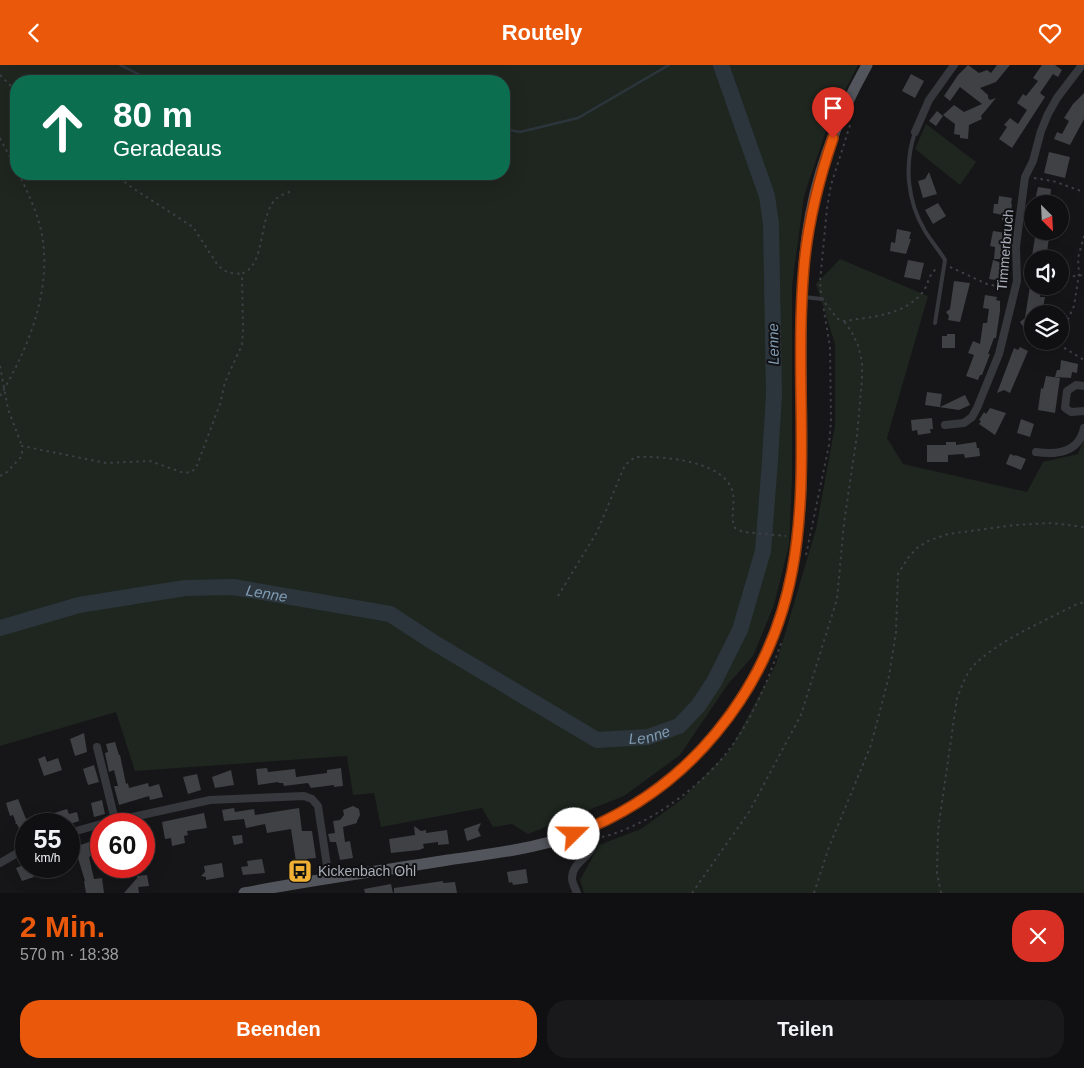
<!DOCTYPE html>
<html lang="de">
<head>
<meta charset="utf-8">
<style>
	:root { --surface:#101012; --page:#19191b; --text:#f1f3f6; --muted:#9c9d9f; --line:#303032; --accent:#ea580c }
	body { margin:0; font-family:Arial,sans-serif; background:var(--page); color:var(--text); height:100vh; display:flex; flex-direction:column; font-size:19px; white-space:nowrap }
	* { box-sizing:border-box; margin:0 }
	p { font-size:16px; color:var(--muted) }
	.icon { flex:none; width:28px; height:28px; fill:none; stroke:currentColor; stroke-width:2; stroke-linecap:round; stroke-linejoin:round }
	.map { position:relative; height:828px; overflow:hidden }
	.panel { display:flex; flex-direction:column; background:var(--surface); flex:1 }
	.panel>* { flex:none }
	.guide { position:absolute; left:10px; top:10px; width:500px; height:105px; border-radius:20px; box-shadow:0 5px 20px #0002,0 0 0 1px var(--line); background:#0b6e4f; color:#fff; overflow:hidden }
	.needle { width:32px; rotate:156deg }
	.fabs { position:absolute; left:1024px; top:130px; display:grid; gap:10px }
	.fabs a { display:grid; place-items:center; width:45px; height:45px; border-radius:50%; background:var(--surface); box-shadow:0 5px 20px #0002,0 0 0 1px var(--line); font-size:25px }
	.speed { position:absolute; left:15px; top:748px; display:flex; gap:10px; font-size:25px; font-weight:700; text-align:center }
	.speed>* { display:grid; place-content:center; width:65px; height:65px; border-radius:50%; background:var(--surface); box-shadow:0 5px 20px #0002,0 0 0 1px var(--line); line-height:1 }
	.speed small { font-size:12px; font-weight:400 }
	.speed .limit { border:8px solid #d22; background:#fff; color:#111 }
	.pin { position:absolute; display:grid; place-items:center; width:42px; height:42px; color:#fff; margin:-51px -21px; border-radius:50% 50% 50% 0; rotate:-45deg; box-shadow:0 0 5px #0007 }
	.pin .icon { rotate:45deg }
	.me { position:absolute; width:55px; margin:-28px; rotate:68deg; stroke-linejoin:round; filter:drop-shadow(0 0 4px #0008) }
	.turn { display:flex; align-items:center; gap:18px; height:105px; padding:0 20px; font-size:22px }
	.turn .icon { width:65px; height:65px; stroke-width:2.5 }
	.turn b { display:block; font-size:35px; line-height:42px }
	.round { display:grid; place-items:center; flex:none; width:52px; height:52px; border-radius:20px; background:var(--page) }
	.overview { display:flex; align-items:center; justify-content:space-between; height:85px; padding:0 20px }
	h1 { font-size:30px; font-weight:700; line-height:38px; color:var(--accent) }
	.primary-button { display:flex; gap:10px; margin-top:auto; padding:10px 20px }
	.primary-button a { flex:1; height:58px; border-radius:20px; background:var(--accent); color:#fff; font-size:20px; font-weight:700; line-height:58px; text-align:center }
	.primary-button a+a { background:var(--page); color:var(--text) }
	header { display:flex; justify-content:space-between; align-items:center; height:65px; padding:0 20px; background:var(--accent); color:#fff; font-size:22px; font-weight:700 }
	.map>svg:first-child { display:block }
	.green { fill:#1e261f; fill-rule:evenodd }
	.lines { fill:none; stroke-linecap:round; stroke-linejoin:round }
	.stream { stroke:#2c353c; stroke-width:2.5 }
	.river { stroke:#2c353c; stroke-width:16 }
	.building { fill:#404145 }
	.path { stroke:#3d3f44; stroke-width:2; stroke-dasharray:2.5 4; stroke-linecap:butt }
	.service { stroke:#37383d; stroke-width:4 }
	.minor { stroke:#37383d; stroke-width:8 }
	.primary { stroke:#53555c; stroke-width:11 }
	.route-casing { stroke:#983908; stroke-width:12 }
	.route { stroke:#ea580c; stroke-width:9 }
	.labels { text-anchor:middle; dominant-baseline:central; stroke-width:4; stroke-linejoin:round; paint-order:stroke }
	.street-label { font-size:14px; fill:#a8adb8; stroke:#111113 }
	.poi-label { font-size:14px; fill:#a8adb8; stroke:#111113; text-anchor:start }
	.water-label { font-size:15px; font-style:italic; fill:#7f9bb3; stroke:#111113 }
</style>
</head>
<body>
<header><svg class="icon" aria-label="back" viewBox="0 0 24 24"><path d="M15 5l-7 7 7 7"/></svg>Routely<svg class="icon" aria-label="heart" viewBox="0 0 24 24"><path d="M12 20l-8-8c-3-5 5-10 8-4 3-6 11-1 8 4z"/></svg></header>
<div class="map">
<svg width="1084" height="828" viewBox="0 0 1084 828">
	<rect width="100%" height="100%" fill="#161618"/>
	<path class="green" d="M0,0H858L829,57L804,131L792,221V416L789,480L774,540L753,591L728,619L680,690L624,731L528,769L512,759L493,762L482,743L381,762L374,728L353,730L347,691L135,706L116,647L0,681ZM16,16H504V109H16Z
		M926,59L976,97L960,120L915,84Z
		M840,194L928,231L887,373L903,399L1027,427L1043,397L1078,389L1084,374V828H584L580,815L599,780L641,764L681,735L730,685L776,599L816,464L835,361V279L816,219Z"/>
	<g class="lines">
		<path class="stream" d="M120,0L152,16
			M504,64L520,67L578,53L669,0"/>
		<path class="river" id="s1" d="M0,563L79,540L185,523L233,522L390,549L433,577L597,675L648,672L679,661L698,641L714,617L740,565L763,486L770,395L774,329L771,159L767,131L721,0"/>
	</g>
	<path class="building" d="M968,0L979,8L987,5L991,8L997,0H1010L996,17L980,23L988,30V33L990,35L996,33L981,51L982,54L969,60L968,74L960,73V70L954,69L955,59L943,50L954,40L964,47L982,39L960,22L950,36L944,31L958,10Z
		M1042,0H1055L1062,5L1058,12L1053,9L1040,28L1045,32L1012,83L999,74L1007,62L1004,60L1010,53L1018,59L1027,45L1017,38L1023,29L1026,31L1038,16L1033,13Z
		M911,9L924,16L915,33L902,26Z
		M1084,28V54L1070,80L1054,74L1057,67L1062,69L1069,56L1064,53L1073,39Z
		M937,46L943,51L936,61L929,56Z
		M1049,87L1070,92L1065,113L1044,108Z
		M929,107L937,129L923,133L918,116L925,114Z
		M1038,122L1051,124L1050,134L1048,133L1047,137L1038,136V132L1036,131Z
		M999,131L1012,133L1011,139H1012L1010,156L1002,155V150L993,148L994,139H998Z
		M938,138L946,151L933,159L925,145Z
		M897,164L911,167L909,174H911L906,189L890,186L891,177L895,178Z
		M993,166L1006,168L1005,183H1007L1006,194H994L995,182L990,181Z
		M1036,166H1050L1046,194H1033V191H1032Z
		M908,195L924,198L920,215L904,212Z
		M993,195L1005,199L1003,216L989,214Z
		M954,216L970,218L960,257L948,255L949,251L946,247L950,244Z
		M1030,221H1041L1040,232H1045L1042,249H1032V267L1026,266L1020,257L1025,253Z
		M985,230L997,232L996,235L1000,236V246L996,273H994L988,289H990L982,310H980L978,315L966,311L974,290L968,288L973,276L980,279L983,258H987L989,244L983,243Z
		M947,269H955V283H942V271H947Z
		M1020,282L1028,286L1010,328L1004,325L997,328L1014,283L1018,285Z
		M1061,295L1078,299L1077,308L1072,307L1071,313L1055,312L1057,305H1060Z
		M1046,311L1060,313L1055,348L1038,345L1041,323L1043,324Z
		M927,327L942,329L940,342L965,330L970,340L959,345L925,340Z
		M990,343L1006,348L995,370L979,359L981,356L979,355L984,347L986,349Z
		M932,353L933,364H930L931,368L918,370L917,365L912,366L911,355Z
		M1021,354L1034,359L1030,372L1017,368Z
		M946,377H956V380L976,377L977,383H979L980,391L965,393L964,389L948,390V397H927V380H946Z
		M1010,389L1015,391V390L1026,394L1021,405L1006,399Z
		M84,668L87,687L75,691L70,674Z
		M115,677L119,690H120L126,719L128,718L129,723L148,718L149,722L159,719L163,732L150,735L149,731L119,740L114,721H118L114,705L109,707L105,688L108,687L106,679Z
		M45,691L47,697L58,693L62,705L44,711L38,694Z
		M94,700L99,717L88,720L83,704Z
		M267,703L268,707L295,704L296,712L327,708V705L341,703L343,721L334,722V720L311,723L308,718L284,721L283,718H279L278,717L258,720L256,704Z
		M231,705L234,720L215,723L212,712Z
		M197,709L201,725L188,729L183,712Z
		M18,734L26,754L37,750L38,753L67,744L69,749L77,747L79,756L70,759H25L26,763L20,766L17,759H15L16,758L13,750L10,751L6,738Z
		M102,735L105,749L94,752L91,738Z
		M353,741L359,744L360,750L357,756V758L343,762L345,777L350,776L353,793L340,795L336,777H330L328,769L335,768L333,756L340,755L344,750L343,745Z
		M234,743L235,747L254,744L255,750L299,743L302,766H312L316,793L306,794L307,803L290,806L289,798L296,797L291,764L267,768L265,759L246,763L244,754L224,756L222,745Z
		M204,748L207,763L187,766L188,770L184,771L185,778L172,781L171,773L165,774L162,757Z
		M481,758L478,765L481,771L467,776L464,764Z
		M414,761L421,766L426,765V768L447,765L449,779L438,780V777L423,779L424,783L419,785L391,788L389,774L415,770Z
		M242,770L243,778L234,780L232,771Z
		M92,776L97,788L89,792L94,814L102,813L104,828H86L84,816H85L78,793L69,796V784Z
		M262,794L265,808L243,810L241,802L248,801L247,796Z
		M222,798L224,812L206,815V812L201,811L205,807L204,801Z
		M26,799V801H47V803L32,808L34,812L22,816L16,803Z
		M526,804L528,818L513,820L512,817L509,818L507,807Z
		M147,810L149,821L138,822L137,811Z
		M137,813L139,828H124Z
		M443,816V818L455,817L457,828H394V823Z
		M391,819L393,828H365L364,824Z"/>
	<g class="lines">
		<path class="path" d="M0,10L16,26
			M0,73L16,104
			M114,109L134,124L193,162L217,199L223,205L230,208L242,209
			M1034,113L1053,116L1084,127
			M950,202L987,219L1007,223
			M1025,203L1032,205
			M1060,211L1065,212L1084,210
			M821,228L820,217L827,143L831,120L851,57
			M825,238L838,254L844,256C870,252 903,251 922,228C929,220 928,208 938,203
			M1060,265L1065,261L1074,241L1079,209L1078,193L1084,171
			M1053,276L1084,295
			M0,301L8,344L22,381
			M0,331C28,284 52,226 42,170C38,149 28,128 19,109
			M0,411L7,407L22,391V381L106,398L150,396L184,408L191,407L196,403L220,339L225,317L242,280L243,265L242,209C245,207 249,205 251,202C264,188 261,146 277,133C281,130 287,128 291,126
			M806,490L829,380L831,356L830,282L823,240
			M558,531L597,467L625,400L635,392C661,391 727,395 733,429C735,440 730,452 735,463L743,467L786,471
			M602,772C648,761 703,721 731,682C754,651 769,612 782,576
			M692,828L749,747L801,650L837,534L844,458L857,370L862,315V297L858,280L851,266L844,256
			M814,828L829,782L871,680L889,611L896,567L898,509L908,493L917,483L928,476L948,469L1015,460L1051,458L1084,462
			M941,828L937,808L938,765L957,633C962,621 966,608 975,599C1003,573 1041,558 1075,540L1084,537"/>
		<path class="service" d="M915,67C904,100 907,136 925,166C931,176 939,185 945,195L935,258
			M804,232L822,234"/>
		<path class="minor" d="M915,67L929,35L954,0
			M1084,321L1076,320L1067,326L1065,343L1071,347L1084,346
			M945,360L964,358L972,352L977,343L999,289L1017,216L1016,181L1025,112L1033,96L1041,66L1048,49L1057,33L1082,0
			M1036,387C1056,390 1079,388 1084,363
			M97,682L115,755
			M101,759L210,735L304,731L312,734L318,741L329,814
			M69,768L101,759
			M0,798L26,783
			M577,828C575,823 572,818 572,813C573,791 601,794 592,763"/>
		<path class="primary" d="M244,828C311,815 380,806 448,795C490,789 533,784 573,770C628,749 678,714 715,669C844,513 784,351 807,171C815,111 837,53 867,0"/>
	</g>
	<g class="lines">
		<g class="route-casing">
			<path id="route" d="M574,769C630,748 678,714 716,668C837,522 789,371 804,201C808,157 819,114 833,73"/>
		</g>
		<use href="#route" class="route"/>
	</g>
	<defs>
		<g id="bus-square" transform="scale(1.25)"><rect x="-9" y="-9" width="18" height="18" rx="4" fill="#f2b134" stroke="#111113"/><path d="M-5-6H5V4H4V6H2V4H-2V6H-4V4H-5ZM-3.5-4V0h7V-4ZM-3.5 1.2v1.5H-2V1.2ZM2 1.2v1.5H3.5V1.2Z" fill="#111"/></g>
	</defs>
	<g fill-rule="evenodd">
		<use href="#bus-square" x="300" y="806"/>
	</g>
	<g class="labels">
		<g class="street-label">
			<text transform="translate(1005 185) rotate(-85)">Timmerbruch</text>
		</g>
		<g class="poi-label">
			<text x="318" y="806">Kickenbach Ohl</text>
		</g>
		<g class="water-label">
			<text transform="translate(773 279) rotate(-91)">Lenne</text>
			<text stroke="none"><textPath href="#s1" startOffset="272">Lenne</textPath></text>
			<text stroke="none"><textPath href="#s1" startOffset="692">Lenne</textPath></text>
		</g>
	</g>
</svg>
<div class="fabs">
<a><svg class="needle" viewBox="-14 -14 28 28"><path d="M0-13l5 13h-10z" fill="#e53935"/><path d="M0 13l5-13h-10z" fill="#9c9d9f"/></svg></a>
<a><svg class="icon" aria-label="sound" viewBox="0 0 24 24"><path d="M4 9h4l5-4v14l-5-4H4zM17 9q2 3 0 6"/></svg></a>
<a><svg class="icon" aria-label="layers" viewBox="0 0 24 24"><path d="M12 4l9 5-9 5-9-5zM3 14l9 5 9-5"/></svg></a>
</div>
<div class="speed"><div>55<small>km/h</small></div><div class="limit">60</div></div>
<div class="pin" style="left:833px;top:73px;background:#d93025"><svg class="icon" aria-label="arrive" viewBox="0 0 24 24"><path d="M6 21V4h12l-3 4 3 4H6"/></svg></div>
<svg class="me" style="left:574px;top:769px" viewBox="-20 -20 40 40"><circle r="19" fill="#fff"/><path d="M0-13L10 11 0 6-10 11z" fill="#ea580c"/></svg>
<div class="guide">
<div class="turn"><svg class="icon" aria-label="ahead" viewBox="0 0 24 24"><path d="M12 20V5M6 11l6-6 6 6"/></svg><div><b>80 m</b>Geradeaus</div></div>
</div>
</div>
<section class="panel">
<div class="overview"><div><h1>2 Min.</h1><p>570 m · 18:38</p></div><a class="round" style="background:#d93025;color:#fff"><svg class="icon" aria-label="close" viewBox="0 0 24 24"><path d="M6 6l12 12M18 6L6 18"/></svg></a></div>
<div class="primary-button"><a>Beenden</a><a>Teilen</a></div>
</section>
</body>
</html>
